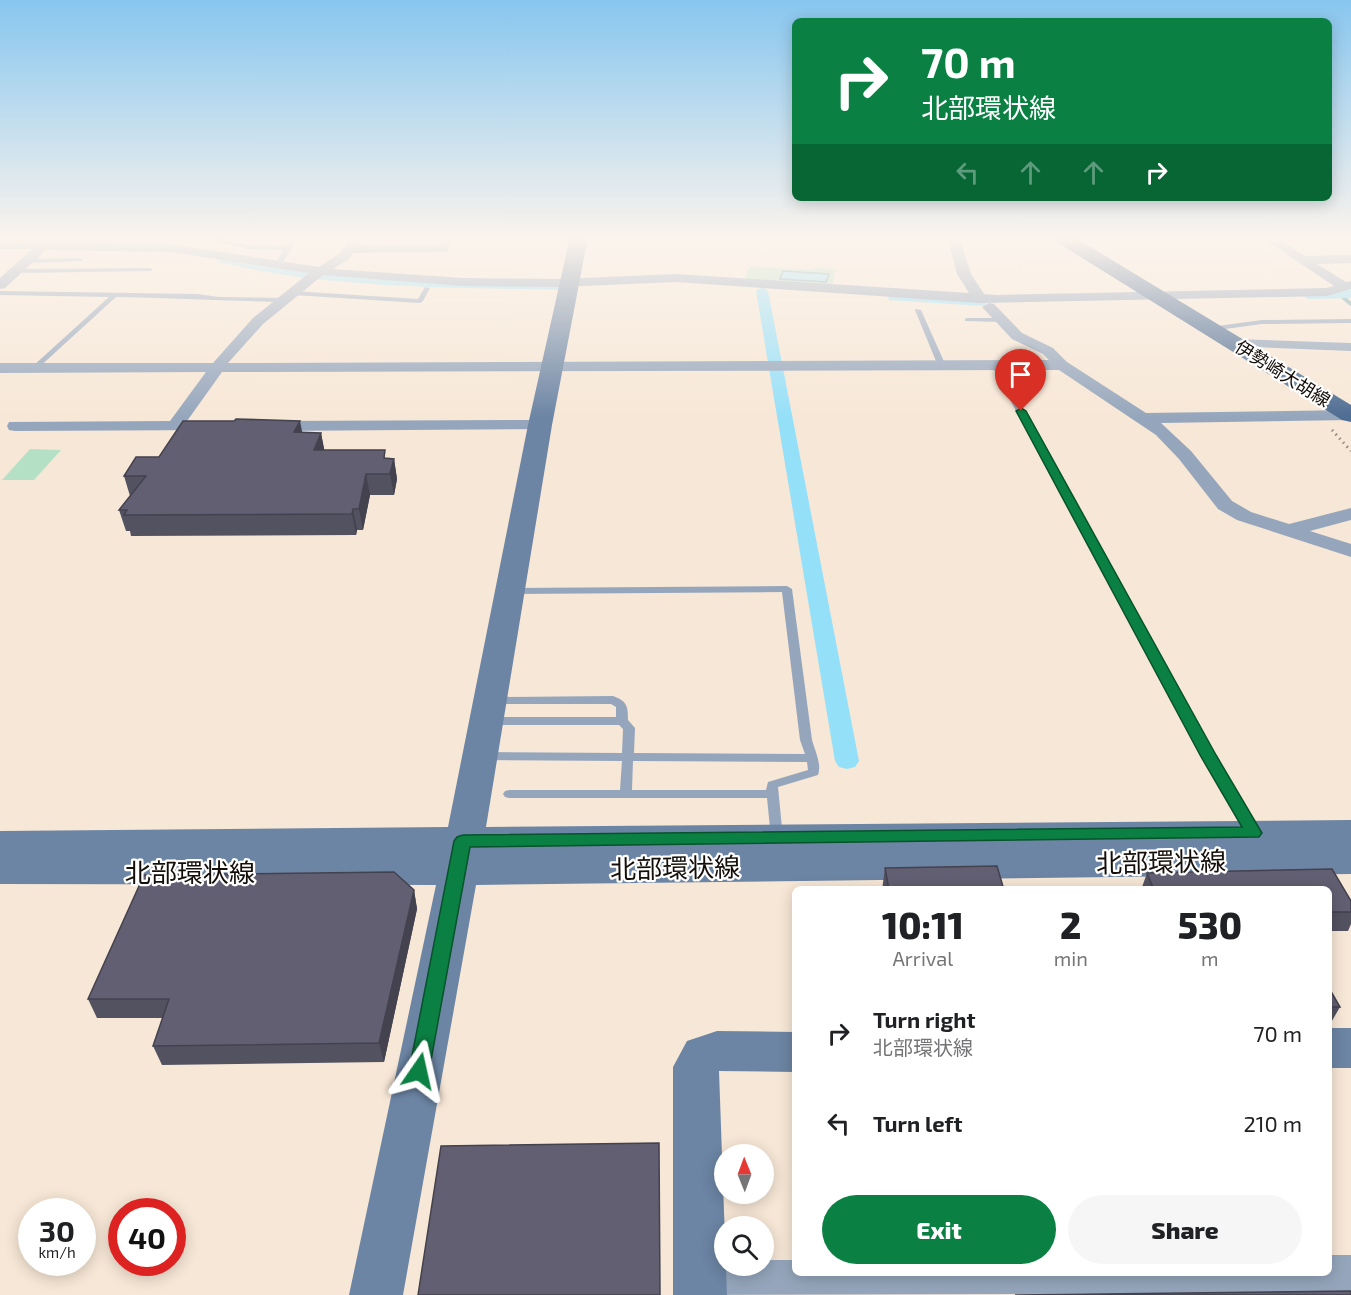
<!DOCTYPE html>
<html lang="en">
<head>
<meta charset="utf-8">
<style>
	:root { --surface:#fff; --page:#f6f6f6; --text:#202124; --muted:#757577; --accent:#0b8043 }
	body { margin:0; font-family:"Exo 2","Noto Sans JP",sans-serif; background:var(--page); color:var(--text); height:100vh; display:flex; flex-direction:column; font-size:22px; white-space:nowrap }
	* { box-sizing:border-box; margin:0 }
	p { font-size:20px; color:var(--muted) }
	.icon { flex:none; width:33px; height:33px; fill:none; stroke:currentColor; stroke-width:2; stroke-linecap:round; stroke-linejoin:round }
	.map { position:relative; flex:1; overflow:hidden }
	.side { position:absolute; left:792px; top:886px; width:540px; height:390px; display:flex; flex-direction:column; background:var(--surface); border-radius:9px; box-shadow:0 3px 15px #0003 }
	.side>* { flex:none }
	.banner { position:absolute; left:792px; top:18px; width:540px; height:183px; border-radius:9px; box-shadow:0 3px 15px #0003; background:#0b8043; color:#fff; overflow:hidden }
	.needle { width:39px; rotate:359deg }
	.buttons { position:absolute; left:714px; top:1144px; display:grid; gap:12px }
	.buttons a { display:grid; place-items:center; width:60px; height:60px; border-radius:50%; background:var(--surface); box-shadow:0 3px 15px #0003; font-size:30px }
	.speed { position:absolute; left:18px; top:1198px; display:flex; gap:12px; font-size:30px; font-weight:700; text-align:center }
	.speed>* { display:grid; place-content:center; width:78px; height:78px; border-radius:50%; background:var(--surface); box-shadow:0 3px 15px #0003; line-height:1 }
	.speed small { font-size:15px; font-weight:400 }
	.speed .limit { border:9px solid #d22; background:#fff; color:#111 }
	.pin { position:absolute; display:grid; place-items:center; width:51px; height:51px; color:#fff; margin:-62px -26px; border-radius:50% 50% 50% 0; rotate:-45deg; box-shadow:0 0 6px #0007 }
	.pin .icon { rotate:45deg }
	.me { position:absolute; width:66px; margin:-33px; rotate:11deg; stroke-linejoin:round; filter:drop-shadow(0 0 4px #0008) }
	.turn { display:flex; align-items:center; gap:21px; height:126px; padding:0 30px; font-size:27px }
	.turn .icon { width:78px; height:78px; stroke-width:2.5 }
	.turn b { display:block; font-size:42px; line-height:51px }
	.lanes { display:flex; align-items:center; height:57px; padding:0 30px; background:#0003; justify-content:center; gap:30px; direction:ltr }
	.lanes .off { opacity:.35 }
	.eta { display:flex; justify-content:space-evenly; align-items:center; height:102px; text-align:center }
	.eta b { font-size:36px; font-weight:800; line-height:42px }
	.action { display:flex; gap:12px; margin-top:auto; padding:12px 30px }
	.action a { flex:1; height:69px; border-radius:36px; background:var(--accent); color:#fff; font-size:24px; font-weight:800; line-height:69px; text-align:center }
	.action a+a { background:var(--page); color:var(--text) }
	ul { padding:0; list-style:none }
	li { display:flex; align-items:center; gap:18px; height:90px; padding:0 30px }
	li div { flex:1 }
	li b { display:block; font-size:22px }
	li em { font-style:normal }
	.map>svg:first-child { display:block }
	.green { fill:#b4e1c6 }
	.water { fill:#95e0f9; stroke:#6ea1b1; stroke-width:1.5 }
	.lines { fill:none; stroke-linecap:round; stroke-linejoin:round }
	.stream { stroke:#6ea1b1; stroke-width:4 }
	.canal { fill:#95e0f9; fill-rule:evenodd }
	.path { stroke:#93887c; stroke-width:3; stroke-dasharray:1.5 4; stroke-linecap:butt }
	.lane { fill:#95a6bc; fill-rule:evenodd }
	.street { fill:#95a6bc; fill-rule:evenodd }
	.secondary { fill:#6c85a4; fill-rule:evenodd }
	.primary { fill:#4e6d93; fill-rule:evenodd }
	.wall { fill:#535261 }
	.shaded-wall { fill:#44424f }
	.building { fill:#615f71; stroke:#44424f; stroke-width:1.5 }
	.route { fill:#0b8043; stroke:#07532c; stroke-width:1.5 }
	.labels { text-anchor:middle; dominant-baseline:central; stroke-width:4.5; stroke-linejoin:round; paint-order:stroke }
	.far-street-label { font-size:18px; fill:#130e09; stroke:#fff }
	.near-street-label { font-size:26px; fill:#130e09; stroke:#fff }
</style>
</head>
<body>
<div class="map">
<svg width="1351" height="1295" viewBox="0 0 1351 1295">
	<rect width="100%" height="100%" fill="#f7e7d6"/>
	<path class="green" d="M750,266L813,270L814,268L836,269L832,286L744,280Z
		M30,449L61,450L34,480H2Z"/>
	<path class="water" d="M783,271L829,274L826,282L780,279Z"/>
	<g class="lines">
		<path class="stream" d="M1339,294L1351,304"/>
		<path class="canal" d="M222,255L305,270L378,278L561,282L567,286L561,290C446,287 330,289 218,262V256Z
			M762,287L768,291L859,761L855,767L847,769L839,767L835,761L756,291Z
			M1351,290V298L1308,299L1302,295L1308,291Z
			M894,293L983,298L989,302L983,306L889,300L888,297L889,294Z"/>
		<path class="path" d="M1332,430L1351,451"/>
		<path class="lane" d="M199,237H210L248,245L285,246L292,237H298C292,246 286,260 279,266L276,264L283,250L248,249Z
			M80,258L83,260L82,261L27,263L24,261L27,259Z
			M150,268L152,269V271L15,273L12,271L15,269Z
			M425,287L430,288L423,301L420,303L293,295L290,293L293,291L418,299Z
			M0,291L198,294L219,297L284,298L287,300L284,302C228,301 172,298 116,297L36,370L32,368L33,366L109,297L0,295Z
			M916,309L921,310L946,366L945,368L938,366L915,310Z
			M967,318H1001L1004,320L1001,322L965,321V319Z
			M1351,319V323L1262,324L1210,331L1207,329L1210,327L1262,320Z
			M993,364L1000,366L1214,755L1260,833L1258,836L1254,838L1250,836L1202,755L992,366Z
			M787,586L792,589L812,740C815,751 822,764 818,775L778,787L783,838L782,841L777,843L772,841L771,838L767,798H509L505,797L503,794L505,791L509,790H620L622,761L483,760L479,759L477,756L479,753L483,752L622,753L623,729L619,725H489L483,721L489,717H616V707L611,704H489L487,701L493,697L613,696C627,701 628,706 628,720L635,728L634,753L805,754L800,740L782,592L511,594L506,591L511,588ZM633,761L807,762L808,770L768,782L766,790H632Z"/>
		<path class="street" d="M45,237H53L54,242L170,244L319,267L340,253L351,237H363L358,245H438L441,237H453L447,252L353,253L349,259L333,269L463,278L560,279L676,274L969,293L957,274L947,237H959L971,274L984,294L997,295L1326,288L1334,286L1261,237H1275L1305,256L1351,255V263L1317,264L1346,282L1351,281V289L1327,296L980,303L676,282L560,287L463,286L323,275L263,324L228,363L1049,360L1043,354L1012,339L982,307L989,303L994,304L1022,333L1053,348L1067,362L1146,413L1351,410L1350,420L1161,423L1191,451L1232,501L1251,512L1289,524L1351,508V520L1310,531L1351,544V557L1237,520L1218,509L1179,459L1156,435L1059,370L222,372L187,421L215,422L217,426L215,430L15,431L9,430L7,426L9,422L170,421L206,372L0,373V363H213L253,318L309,273L170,252L46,250L5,288L0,289V278L32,249H0V241L40,242Z
			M1234,339L1351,343V351L1229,346L1227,343L1229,340Z
			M540,420L546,421L548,425L546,429L272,431L266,430L264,426L266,422L272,421Z
			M1329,1255H1351V1293L690,1295L686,1294L681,1280L686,1266L700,1261H724V1266H764V1260H795V1274H1329Z"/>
		<path class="secondary" d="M570,237H588L552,425L486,827L1351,820V874L476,885L403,1295H349L436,885L0,884V831L448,827L528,425Z
			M1329,1028H1351V1068H1329Z
			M717,1031L795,1032V1072L719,1071L727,1295H673V1067L687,1041Z"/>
		<path class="primary" d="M1052,237H1074L1351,405V422L1342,420L1055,241Z"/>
	</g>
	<path class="wall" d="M302,433H321L324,450L394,459L397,479L394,495H370L363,530H357L356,535L131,536L130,531H126L119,510L130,496L124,476L159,457Z
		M885,868L1004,890H882Z
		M1332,869L1351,901V924L1348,931H1329V890H1141L1147,873Z
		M414,890L417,909L384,1062L162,1065L153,1046L163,1018H97L88,999Z
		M1329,988L1340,1007L1329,1026Z"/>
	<path class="shaded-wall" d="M300,421L304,441L294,432Z
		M321,433L325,453L314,450Z
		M394,459L397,479L394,495L390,474Z
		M366,474L370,495L363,530L359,509Z
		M353,509L357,530L356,535L352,514Z
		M414,890L417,909L384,1062L379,1043Z"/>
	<path class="building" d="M236,419L300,421L294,432L321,433L314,450H385L384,458L394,459L390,474H366L359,509H353L352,514L124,515L127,510H119L146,476H124L136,457H159L183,421H234Z
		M997,866L1004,890H889L885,868Z
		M1332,869L1351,901V912H1329V890H1154L1147,873Z
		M394,872L414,890L379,1043L153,1046L169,999H88L144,875Z
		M1329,988L1340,1007H1329Z
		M659,1143L660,1295H418L441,1146Z
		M1351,1291V1295H1015Z"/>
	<linearGradient id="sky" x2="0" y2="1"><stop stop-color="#87c6ef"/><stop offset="0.57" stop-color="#fbf4ed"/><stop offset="1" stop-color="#fbf4ed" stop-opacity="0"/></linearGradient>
	<rect width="1351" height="418" fill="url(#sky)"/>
	<path class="route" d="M1021,408L1026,411L1216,755L1262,833L1259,837L470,847L429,1071L426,1078L419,1080L412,1078L409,1071L454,841L457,837L463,835L1242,827L1200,755L1016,411Z"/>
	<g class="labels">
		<g class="far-street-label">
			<text transform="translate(1283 373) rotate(32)">伊勢崎大胡線</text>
		</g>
		<g class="near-street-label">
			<text transform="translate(1161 861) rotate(-1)">北部環状線</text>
			<text transform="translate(675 867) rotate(-1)">北部環状線</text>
			<text x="190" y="871">北部環状線</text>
		</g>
	</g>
</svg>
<div class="buttons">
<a><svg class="needle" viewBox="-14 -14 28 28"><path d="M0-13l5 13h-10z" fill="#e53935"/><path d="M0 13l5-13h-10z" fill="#757577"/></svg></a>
<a><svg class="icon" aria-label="search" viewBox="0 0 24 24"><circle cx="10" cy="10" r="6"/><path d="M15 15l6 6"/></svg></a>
</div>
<div class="speed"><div>30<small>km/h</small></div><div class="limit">40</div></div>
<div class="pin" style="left:1021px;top:411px;background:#d93025"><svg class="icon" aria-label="arrive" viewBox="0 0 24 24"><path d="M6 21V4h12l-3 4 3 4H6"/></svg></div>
<svg class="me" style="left:419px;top:1071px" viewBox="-20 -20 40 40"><path d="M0-17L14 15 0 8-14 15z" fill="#0b8043" stroke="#fff" stroke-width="4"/></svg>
<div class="banner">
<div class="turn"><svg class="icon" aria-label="right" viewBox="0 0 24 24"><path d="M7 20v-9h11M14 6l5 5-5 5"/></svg><div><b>70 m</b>北部環状線</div></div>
<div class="lanes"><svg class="icon off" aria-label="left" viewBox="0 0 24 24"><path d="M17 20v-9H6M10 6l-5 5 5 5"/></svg><svg class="icon off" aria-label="ahead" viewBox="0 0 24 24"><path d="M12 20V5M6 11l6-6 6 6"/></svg><svg class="icon off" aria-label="ahead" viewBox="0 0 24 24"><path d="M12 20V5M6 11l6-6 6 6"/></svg><svg class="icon" aria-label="right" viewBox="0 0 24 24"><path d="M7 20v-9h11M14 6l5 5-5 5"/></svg></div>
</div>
<section class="side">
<div class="eta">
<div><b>10:11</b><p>Arrival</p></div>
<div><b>2</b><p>min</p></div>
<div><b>530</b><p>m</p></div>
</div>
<ul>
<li><svg class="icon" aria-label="right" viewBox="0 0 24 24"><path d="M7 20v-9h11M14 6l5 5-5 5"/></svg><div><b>Turn right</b><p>北部環状線</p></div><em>70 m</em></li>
<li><svg class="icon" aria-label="left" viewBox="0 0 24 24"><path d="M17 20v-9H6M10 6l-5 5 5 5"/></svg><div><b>Turn left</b></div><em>210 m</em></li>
</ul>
<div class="action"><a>Exit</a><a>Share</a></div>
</section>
</div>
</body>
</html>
